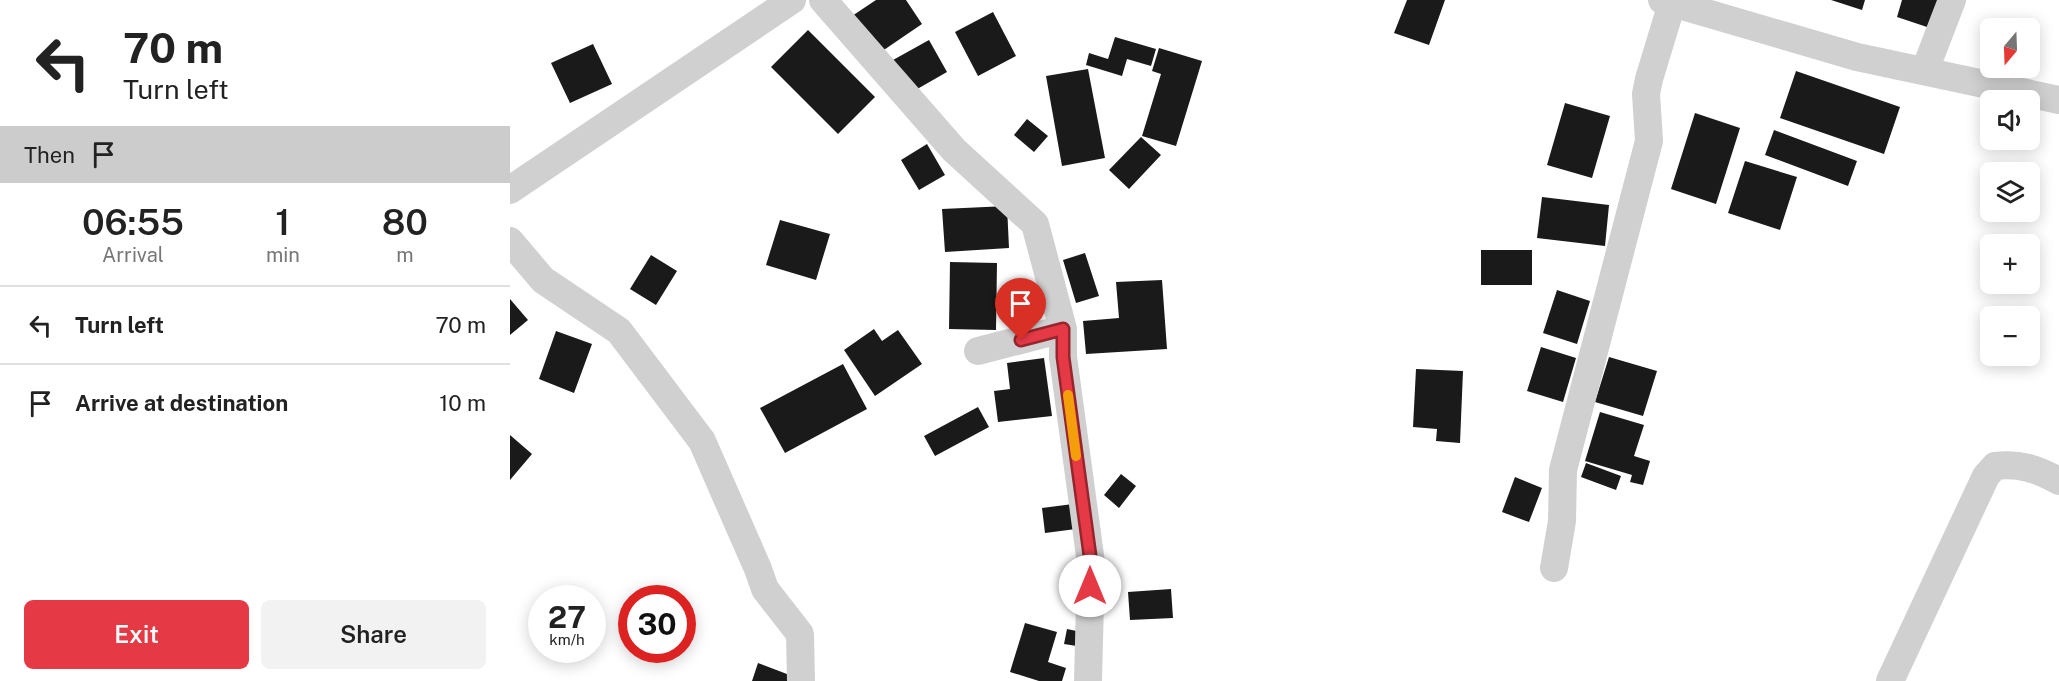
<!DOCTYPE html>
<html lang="en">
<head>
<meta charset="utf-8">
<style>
	:root { --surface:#fff; --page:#f2f2f2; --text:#222; --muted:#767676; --line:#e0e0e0; --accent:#e63946 }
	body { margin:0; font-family:"Public Sans",sans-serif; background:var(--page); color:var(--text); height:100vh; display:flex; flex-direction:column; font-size:22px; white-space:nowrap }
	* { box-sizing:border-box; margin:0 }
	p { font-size:20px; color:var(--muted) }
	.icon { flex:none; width:33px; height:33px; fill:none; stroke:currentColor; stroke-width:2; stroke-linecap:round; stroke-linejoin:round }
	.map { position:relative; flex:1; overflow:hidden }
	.details { display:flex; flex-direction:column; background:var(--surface); width:510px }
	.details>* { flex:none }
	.banner { background:#fff; color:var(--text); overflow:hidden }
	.needle { width:39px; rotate:199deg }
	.buttons { position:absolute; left:1470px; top:18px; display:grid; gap:12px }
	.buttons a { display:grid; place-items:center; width:60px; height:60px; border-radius:9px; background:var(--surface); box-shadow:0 3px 15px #0003; font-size:30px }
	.speed { position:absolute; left:18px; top:585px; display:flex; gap:12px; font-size:30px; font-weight:700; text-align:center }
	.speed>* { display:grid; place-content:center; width:78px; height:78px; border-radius:50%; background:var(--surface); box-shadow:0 3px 15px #0003; line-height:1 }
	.speed small { font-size:15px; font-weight:400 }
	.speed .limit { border:9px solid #d22; background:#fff; color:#111 }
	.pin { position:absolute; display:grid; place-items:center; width:51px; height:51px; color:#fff; margin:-62px -26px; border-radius:50% 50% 50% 0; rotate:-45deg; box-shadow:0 0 6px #0007 }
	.pin .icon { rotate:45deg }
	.me { position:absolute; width:66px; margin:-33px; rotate:0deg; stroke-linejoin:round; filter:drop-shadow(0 0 4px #0008) }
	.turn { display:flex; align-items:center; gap:21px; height:126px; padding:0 24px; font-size:27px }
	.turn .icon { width:78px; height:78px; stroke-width:2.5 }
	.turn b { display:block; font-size:42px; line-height:51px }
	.then { display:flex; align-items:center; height:57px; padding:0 24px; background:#0003; gap:12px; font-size:22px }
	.eta { display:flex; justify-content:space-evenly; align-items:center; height:102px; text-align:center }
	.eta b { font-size:36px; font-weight:600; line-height:42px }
	.cta { display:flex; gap:12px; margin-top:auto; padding:12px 24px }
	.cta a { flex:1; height:69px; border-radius:9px; background:var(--accent); color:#fff; font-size:24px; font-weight:600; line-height:69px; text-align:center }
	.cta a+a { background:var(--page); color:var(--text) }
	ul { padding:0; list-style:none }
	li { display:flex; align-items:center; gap:18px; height:78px; padding:0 24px; border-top:2px solid var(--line) }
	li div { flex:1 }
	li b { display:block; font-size:22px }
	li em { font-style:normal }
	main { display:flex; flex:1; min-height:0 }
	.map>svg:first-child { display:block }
	.building { fill:#1a1a1a }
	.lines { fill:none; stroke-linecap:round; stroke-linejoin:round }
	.street { stroke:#d0d0d0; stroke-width:28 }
	.route-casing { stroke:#96252e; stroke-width:15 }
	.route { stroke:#e63946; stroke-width:10 }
	.slow { stroke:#f59e0b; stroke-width:10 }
</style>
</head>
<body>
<main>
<section class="details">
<div class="banner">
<div class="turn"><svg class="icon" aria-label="left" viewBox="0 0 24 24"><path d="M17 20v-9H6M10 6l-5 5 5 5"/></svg><div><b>70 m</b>Turn left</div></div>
<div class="then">Then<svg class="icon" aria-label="arrive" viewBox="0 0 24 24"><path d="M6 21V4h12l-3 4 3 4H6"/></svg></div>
</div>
<div class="eta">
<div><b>06:55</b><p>Arrival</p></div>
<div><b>1</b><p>min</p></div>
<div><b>80</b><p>m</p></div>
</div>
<ul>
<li><svg class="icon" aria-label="left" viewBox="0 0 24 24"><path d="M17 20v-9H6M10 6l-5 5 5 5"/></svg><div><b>Turn left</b></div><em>70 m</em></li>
<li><svg class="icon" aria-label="arrive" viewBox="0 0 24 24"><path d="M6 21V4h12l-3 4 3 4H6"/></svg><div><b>Arrive at destination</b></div><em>10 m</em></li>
</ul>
<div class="cta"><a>Exit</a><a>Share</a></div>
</section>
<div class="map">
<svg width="1549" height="681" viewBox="0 0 1549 681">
	<rect width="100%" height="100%" fill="#fff"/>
	<path class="building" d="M366,0H396L412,24L365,56L339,18Z
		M897,0H935L919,45L884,33Z
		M1321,0H1355L1352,10Z
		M1392,0H1435L1426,30L1387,17Z
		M483,12L506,56L468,76L445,32Z
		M298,30L365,97L328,134L261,67Z
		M605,37L646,49L641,66L617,59L612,76L576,65L579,53L598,59Z
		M419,40L437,72L402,92L383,60Z
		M83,44L102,84L60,103L41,63Z
		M649,48L692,61L666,146L632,136L651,74L642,71Z
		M578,69L595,158L552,166L536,76Z
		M1286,71L1390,107L1374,154L1270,118Z
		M1055,103L1100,116L1082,178L1037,165Z
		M1185,113L1230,128L1206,204L1161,189Z
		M517,119L538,136L524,152L504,135Z
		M1264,130L1347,161L1338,186L1255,155Z
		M631,137L651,155L619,189L599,170Z
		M417,144L435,175L409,190L391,160Z
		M1235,161L1287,177L1270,230L1218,213Z
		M1032,197L1099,205L1095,246L1027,238Z
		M497,206L499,248L435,252L432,209Z
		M270,220L320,234L306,280L256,265Z
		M971,250H1022V285H971Z
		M575,253L589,296L566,303L553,260Z
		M141,255L167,271L146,305L120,289Z
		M440,262L487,263L486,330L439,329Z
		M652,280L657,349L576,354L573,321L609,318L606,282Z
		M1047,290L1080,301L1067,344L1033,333Z
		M0,299L18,320L0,335Z
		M364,329L372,341L388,330L412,364L365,396L334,350Z
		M46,331L82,344L64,393L29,379Z
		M1031,347L1066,358L1053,402L1017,391Z
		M1099,357L1147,371L1133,416L1085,402Z
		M534,358L542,416L488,422L484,391L500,389L497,363Z
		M333,364L357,409L275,453L250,408Z
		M906,369L953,371L950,443L926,441L927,429L903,427Z
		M468,407L479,427L425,456L414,436Z
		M1090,412L1134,425L1124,456L1140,461L1133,485L1120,482L1122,475L1075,461Z
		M0,435L22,454L0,480Z
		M1076,463L1111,476L1106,490L1071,477Z
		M611,474L626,486L609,508L594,495Z
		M1005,477L1032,488L1019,522L992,512Z
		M563,504L566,529L535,533L532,508Z
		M661,589L663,618L620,620L618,592Z
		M515,623L547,632L538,662L556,668L552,681H529L500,672Z
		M557,629L576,633L573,647L554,644Z
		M248,663L290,679L289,681H242Z"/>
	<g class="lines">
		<path class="street" d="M313,0L444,150L525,224L553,329V357L581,563L578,681
			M1152,0L1347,57L1549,100
			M1415,70L1442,0
			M0,190L282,0
			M0,241L33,280L109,331L192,441L248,569L255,589L290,634L291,681
			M468,351L553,329
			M1044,568L1052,521L1053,470L1139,141L1136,94L1139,79L1163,0
			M1380,681L1476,476L1485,466C1510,463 1527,469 1549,481"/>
	</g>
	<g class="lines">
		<g class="route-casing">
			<path id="route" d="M511,340L553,329V357L581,563L580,586"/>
		</g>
		<use href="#route" class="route"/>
		<path class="slow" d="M558,395L566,456"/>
	</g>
</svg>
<div class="buttons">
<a><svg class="needle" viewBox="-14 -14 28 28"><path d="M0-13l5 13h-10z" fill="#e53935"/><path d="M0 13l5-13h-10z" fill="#767676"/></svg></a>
<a><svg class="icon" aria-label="sound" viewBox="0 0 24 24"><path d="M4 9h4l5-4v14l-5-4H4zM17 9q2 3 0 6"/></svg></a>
<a><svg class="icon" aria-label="layers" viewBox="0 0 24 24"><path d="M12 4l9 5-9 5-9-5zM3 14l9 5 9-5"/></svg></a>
<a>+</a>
<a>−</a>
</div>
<div class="speed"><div>27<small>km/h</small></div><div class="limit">30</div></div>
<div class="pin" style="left:511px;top:340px;background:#d93025"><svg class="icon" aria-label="arrive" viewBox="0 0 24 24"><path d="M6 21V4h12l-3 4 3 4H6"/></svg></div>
<svg class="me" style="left:580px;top:586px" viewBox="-20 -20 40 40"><circle r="19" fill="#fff"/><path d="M0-13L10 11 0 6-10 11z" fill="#e63946"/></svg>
</div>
</main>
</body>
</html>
